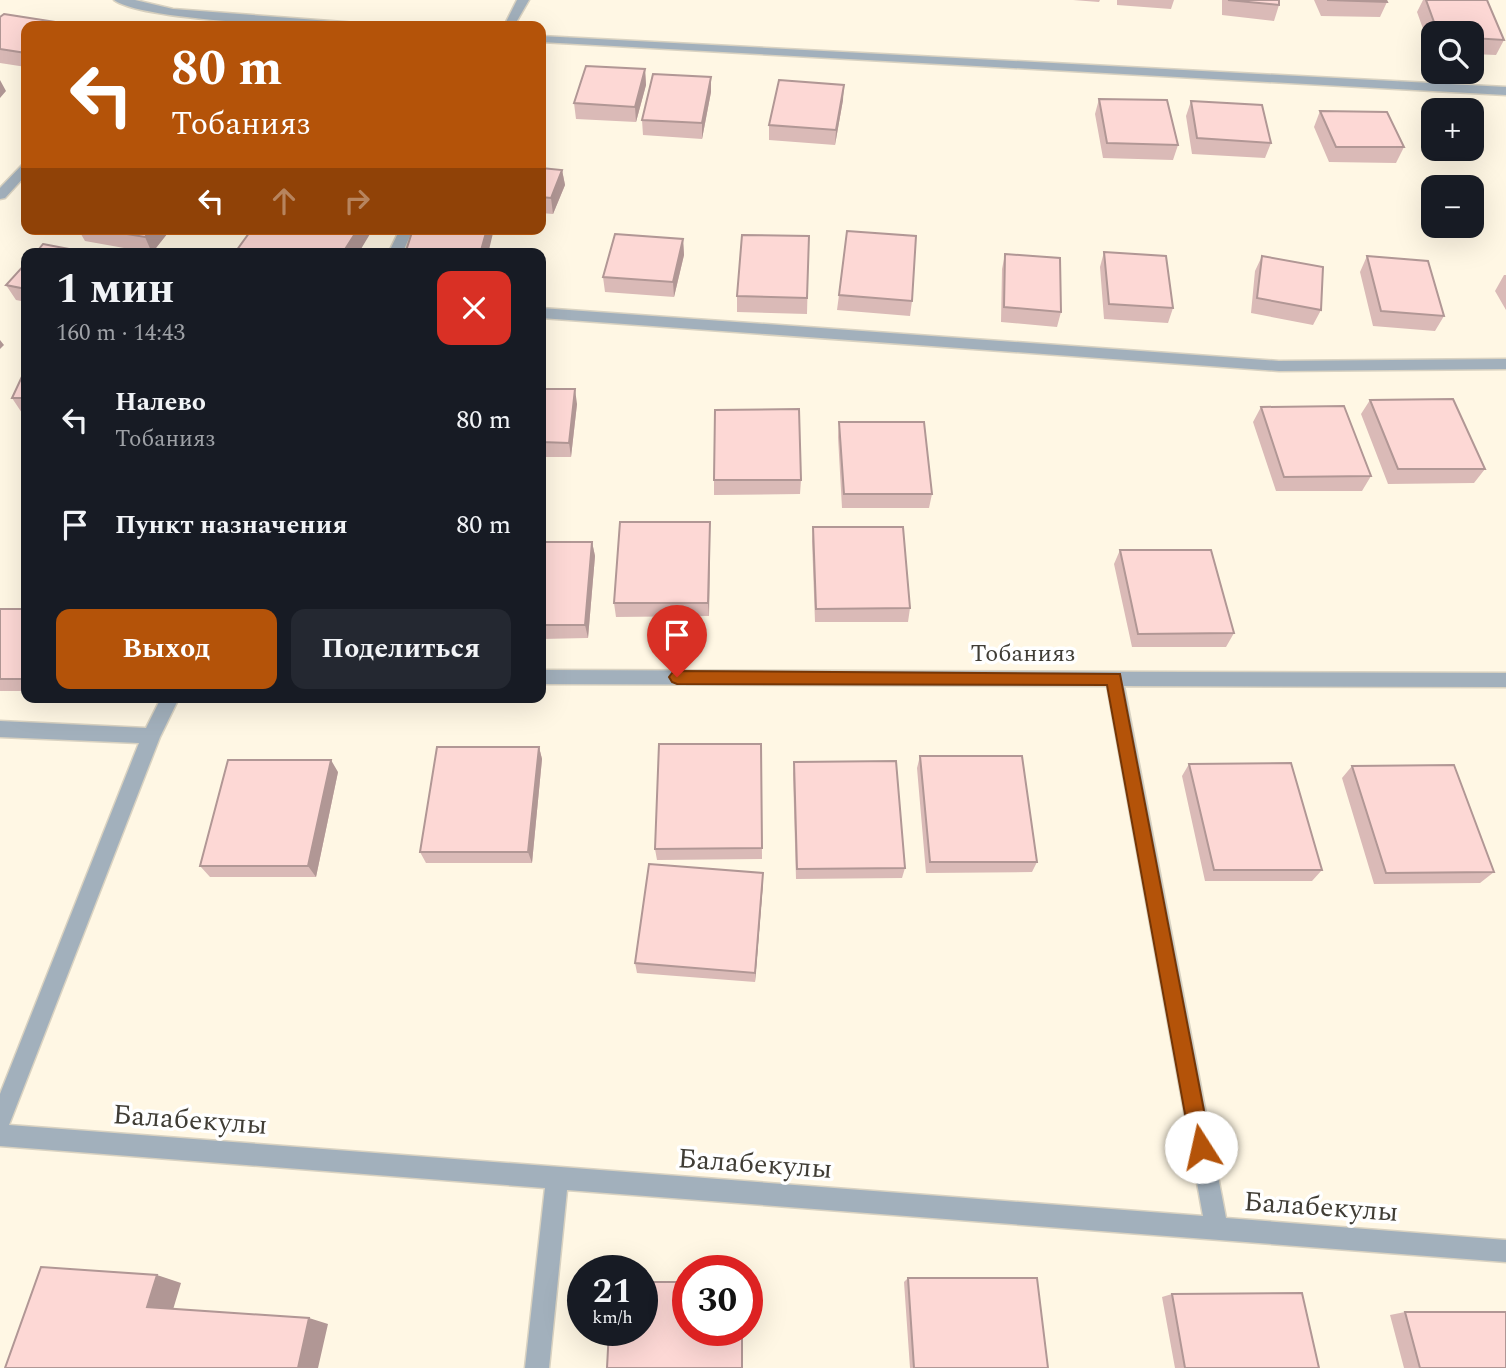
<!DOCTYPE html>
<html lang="ru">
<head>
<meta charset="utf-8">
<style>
	:root { --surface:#171b24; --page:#242831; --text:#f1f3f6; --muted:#9ea1a6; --accent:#b45309 }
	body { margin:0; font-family:Spectral,serif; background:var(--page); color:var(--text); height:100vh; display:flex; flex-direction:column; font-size:26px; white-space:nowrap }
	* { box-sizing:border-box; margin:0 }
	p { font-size:23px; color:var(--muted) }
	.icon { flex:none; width:38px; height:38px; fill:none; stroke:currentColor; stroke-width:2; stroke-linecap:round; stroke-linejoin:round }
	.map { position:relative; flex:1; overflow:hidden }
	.side { position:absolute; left:21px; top:248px; width:525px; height:455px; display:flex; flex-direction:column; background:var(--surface); border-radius:14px; box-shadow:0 7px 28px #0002 }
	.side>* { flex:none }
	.top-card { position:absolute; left:21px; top:21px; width:525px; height:214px; border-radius:14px; box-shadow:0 7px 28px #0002; background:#b45309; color:#fff; overflow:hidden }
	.buttons { position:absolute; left:1421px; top:21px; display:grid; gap:14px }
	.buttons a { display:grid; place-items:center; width:63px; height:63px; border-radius:14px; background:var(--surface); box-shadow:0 7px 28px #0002; font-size:35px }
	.speed { position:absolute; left:567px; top:1255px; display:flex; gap:14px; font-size:35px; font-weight:700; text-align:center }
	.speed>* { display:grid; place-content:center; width:91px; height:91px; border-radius:50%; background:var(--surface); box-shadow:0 7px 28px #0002; line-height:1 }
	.speed small { font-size:18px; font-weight:400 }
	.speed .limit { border:10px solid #d22; background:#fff; color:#111 }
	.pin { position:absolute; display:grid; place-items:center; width:60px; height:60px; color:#fff; margin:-72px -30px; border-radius:50% 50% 50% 0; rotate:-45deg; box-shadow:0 0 7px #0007 }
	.pin .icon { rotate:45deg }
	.me { position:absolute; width:77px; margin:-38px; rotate:350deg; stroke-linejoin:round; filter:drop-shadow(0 0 5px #0008) }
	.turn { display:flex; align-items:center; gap:24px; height:147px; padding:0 35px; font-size:32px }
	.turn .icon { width:91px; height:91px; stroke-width:2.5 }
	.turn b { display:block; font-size:49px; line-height:60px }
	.lanes { display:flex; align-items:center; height:66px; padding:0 35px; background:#0003; justify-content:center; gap:35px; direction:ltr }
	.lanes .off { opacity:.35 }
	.round { display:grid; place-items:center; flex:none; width:74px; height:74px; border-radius:14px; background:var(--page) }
	.overview { display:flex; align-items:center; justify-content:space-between; height:119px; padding:0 35px }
	h1 { font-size:42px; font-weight:700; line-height:52px }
	.action { display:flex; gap:14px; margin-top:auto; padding:14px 35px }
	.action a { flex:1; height:80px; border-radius:14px; background:var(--accent); color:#fff; font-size:28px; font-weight:700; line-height:80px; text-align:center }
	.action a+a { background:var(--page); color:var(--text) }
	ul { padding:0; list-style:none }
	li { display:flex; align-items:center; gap:21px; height:105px; padding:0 35px }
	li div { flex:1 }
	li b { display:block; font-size:26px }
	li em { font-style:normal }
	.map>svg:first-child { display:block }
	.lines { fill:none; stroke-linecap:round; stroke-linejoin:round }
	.minor-casing { stroke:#d9d2c1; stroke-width:3 }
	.minor { fill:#a2b0bc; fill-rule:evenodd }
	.wall { fill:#dabab7 }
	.shaded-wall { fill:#b19795 }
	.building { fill:#fdd8d5; stroke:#b19795; stroke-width:2 }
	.route { fill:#b45309; stroke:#753606; stroke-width:2 }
	.labels { text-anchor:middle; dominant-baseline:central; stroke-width:7; stroke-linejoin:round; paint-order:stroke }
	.street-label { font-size:24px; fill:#403d35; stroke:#fff }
	.near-street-label { font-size:28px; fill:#403d35; stroke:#fff }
</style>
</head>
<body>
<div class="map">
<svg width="1506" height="1368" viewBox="0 0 1506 1368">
	<rect width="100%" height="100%" fill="#fff7e4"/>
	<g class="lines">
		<g class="minor-casing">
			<path id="minor" d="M114,0H135L173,9L357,23L363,26C321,28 143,21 114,0Z
				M517,0H529L514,26H504Z
				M541,36L1506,87V95L541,42Z
				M26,164V175L5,198L0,199V188L22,165Z
				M400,229H413L402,254H388Z
				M541,308L1279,361L1506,359V369L1279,371L541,318Z
				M541,670L1506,673V687L1124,686L1226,1218L1506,1240V1262L567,1190L549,1368H525L545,1188L0,1146V1094L139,743L0,737V721L146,728L161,698H179L160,737L9,1125L1203,1216L1107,686L541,684Z"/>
		</g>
		<use href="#minor" class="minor"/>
	</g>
	<path class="wall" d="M1073,0H1100L1099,2Z
		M1117,0H1174L1171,9L1117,5Z
		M1222,0H1279V5L1274,21L1222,15Z
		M1314,0H1386L1387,2L1380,17L1321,16Z
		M1423,0H1487L1504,40L1496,55L1472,54V33H1433V51H1431L1417,12Z
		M0,17L26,26V67L0,63Z
		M645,69L646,85L636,122L576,119L574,103Z
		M711,92L702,139L643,135L642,120Z
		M1099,99L1178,145L1173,160L1103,158L1095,114Z
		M843,100L835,145L769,140V125Z
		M1191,101L1271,143L1265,158L1192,154L1186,116Z
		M1320,111L1404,147L1396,163L1329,162L1314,127Z
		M541,168L562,170L565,185L553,214L541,213Z
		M78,229H171L152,253L85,241Z
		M809,236L807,314L737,312V296Z
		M683,239L684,255L674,297L605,292L603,277Z
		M1104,252L1173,308L1168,323L1104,319L1100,267Z
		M1005,254L1061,312L1057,327L1001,322L1002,269Z
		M1262,256L1321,310L1313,325L1251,313L1255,271Z
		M1367,256L1444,316L1435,331L1373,326L1360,272Z
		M26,263V302L16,300L6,285Z
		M1504,275H1506V310L1495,291Z
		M839,295L912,301L910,316L837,310Z
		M26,368V413H22L12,398Z
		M541,389L577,404L571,457H541Z
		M1370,400L1485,469L1474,483L1388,484L1361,414Z
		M1261,407L1371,476L1362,491H1276L1253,422Z
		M839,422L932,494L929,508H842L838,437Z
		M714,480H801L800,494L714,495Z
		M710,522L709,616L616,617L614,603Z
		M813,527L910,608L908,622H815L812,541Z
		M541,542H592L595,556L588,638L541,639Z
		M1120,550L1234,633L1226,647H1132L1114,564Z
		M0,609H26V691H0Z
		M761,744L762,859L657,860L655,849Z
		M539,747L542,759L532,863H426L420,852Z
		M920,756L1037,862L1032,872L926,873L917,768Z
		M794,762L905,868L902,878L796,879L793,774Z
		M1189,764L1322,870L1312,881H1205L1182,776Z
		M1352,766L1494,872L1480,883L1374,884L1342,778Z
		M338,772L316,877H210L200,866Z
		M763,883L755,982L637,973L635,963Z
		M908,1278L1048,1368H910L904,1282Z
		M1172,1294L1319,1368H1175L1162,1297Z
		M1405,1312L1506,1368H1404L1390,1315Z"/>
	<path class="shaded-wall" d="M645,69L646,85L636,122L635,107Z
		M711,77V92L702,139V123Z
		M0,80L6,91L0,98Z
		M844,85L843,100L835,145L836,130Z
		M562,170L565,185L553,214L551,198Z
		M151,229H171L152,253L145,237Z
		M358,229H368L370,234L358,254H342Z
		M487,229H494L488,254H480Z
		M683,239L684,255L674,297L673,282Z
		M0,340L4,345L0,349Z
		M575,389L577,404L571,457L569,443Z
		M710,522V536L709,616L708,603Z
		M592,542L595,556L588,638L585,625Z
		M539,747L542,759L532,863L528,852Z
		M331,760L338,772L316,877L308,866Z
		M763,873V883L755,982V973Z
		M157,1275L181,1283L172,1313L147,1307Z
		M309,1318L328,1324L318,1368H298Z"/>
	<path class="building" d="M1228,0H1279V5Z
		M1327,0H1386L1387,2Z
		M1426,0H1487L1504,40L1472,38V33H1438Z
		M4,14L68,24L66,26H26V53L0,49V17Z
		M586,66L645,69L635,107L574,103Z
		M653,74L711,77L702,123L642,120Z
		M779,80L844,85L836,130L769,125Z
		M1099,99L1167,100L1178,145L1107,143Z
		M1191,101L1262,105L1271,143L1197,138Z
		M1320,111L1387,112L1404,147H1336Z
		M541,168L562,170L551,198L541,197Z
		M96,229H151L145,237Z
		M252,229H358L342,254H234Z
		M413,229H487L480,254H405Z
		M847,231L916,236L912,301L839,295Z
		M615,234L683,239L673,282L603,277Z
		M742,235L809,236L807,298L737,296Z
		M43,244L95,254H35Z
		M1104,252L1166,256L1173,308L1109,304Z
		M1005,254L1060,258L1061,312L1004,307Z
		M1262,256L1323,267L1321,310L1257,298Z
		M1367,256L1428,261L1444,316L1381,311Z
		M26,263V289L6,285Z
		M26,368V398H12Z
		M541,389H575L569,443L541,442Z
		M1453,399L1485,469H1398L1370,400Z
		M1344,406L1371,476L1284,477L1261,407Z
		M799,409L801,480H714L715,410Z
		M839,422H924L932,494H844Z
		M620,522H710L708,603H614Z
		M813,527H903L910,608L816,609Z
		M541,542H592L585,625H541Z
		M1120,550H1211L1234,633L1138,634Z
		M0,609H26V679H0Z
		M659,744H761L762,848L655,849Z
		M437,747H539L528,852H420Z
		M920,756H1022L1037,862H930Z
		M228,760H331L308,866H200Z
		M896,761L905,868L797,869L794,762Z
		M1291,763L1322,870H1214L1189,764Z
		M1454,765L1494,872L1386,873L1352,766Z
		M649,864L763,873L755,973L635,963Z
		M41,1267L157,1275L147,1307L309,1318L298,1368H5Z
		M908,1278H1037L1048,1368H914Z
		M642,1282H688V1330H742V1368H607L609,1330H642Z
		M1302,1293L1319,1368H1185L1172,1294Z
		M1405,1312H1506V1368H1420Z"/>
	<path class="route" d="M677,671L1120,674L1211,1147L1208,1154L1201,1157L1194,1154L1191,1147L1107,685L677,684L672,682L669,677L672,673Z"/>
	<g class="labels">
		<g class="street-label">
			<text x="1023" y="654">Тобанияз</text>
		</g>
		<g class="near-street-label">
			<text transform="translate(190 1120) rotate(4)">Балабекулы</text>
			<text transform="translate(755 1164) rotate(4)">Балабекулы</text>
			<text transform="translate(1321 1207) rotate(4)">Балабекулы</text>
		</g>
	</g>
</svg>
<div class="buttons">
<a><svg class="icon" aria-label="search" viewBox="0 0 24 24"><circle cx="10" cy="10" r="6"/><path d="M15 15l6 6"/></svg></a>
<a>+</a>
<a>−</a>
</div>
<div class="speed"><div>21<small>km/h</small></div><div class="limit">30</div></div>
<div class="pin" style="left:677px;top:677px;background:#d93025"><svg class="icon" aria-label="arrive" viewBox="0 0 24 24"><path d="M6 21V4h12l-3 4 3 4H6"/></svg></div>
<svg class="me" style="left:1201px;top:1147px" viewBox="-20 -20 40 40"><circle r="19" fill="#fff"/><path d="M0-13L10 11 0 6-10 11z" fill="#b45309"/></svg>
<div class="top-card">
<div class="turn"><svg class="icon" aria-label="left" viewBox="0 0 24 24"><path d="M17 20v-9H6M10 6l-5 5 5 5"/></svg><div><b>80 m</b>Тобанияз</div></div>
<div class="lanes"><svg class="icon" aria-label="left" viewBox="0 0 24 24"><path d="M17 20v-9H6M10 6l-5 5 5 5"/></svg><svg class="icon off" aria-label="ahead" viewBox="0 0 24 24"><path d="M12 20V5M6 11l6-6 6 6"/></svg><svg class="icon off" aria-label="right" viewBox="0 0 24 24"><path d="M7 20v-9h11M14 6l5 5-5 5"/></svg></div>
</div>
<section class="side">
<div class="overview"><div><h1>1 мин</h1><p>160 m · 14:43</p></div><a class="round" style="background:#d93025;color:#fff"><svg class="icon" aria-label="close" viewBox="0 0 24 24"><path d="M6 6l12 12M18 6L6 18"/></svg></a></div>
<ul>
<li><svg class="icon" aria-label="left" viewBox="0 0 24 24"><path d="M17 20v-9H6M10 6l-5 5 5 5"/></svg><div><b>Налево</b><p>Тобанияз</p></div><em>80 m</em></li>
<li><svg class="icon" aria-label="arrive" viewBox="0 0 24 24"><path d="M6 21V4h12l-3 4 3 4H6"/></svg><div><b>Пункт назначения</b></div><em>80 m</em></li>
</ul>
<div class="action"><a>Выход</a><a>Поделиться</a></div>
</section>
</div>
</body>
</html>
